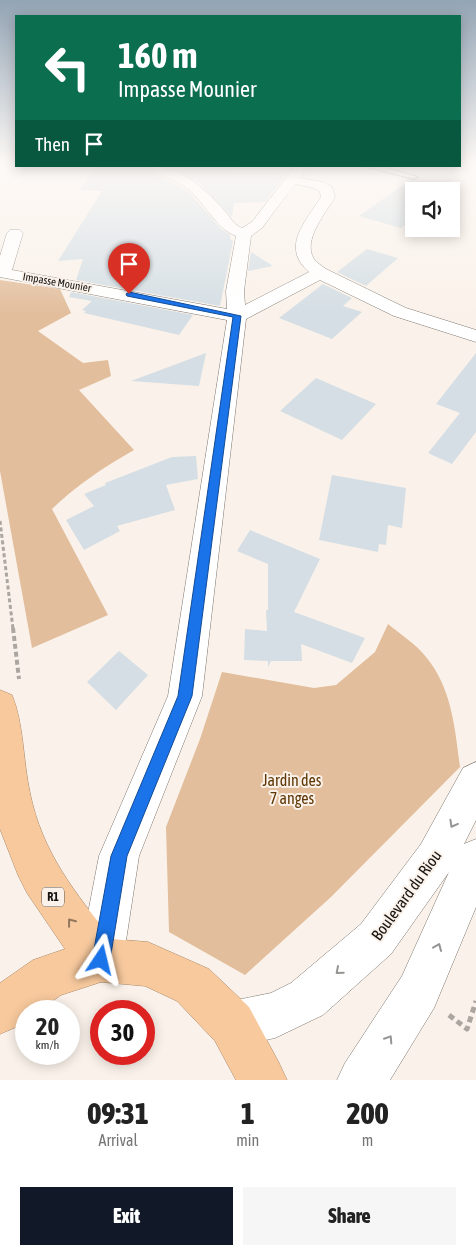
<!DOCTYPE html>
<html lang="en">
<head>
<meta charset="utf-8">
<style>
	:root { --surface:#fff; --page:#f6f6f6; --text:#222; --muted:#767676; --accent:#111827 }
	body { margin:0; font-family:"Asap Condensed",sans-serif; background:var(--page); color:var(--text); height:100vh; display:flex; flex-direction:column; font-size:19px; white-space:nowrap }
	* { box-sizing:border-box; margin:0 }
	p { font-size:16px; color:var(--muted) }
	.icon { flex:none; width:28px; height:28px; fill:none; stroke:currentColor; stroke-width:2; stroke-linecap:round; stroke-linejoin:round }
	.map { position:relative; height:1080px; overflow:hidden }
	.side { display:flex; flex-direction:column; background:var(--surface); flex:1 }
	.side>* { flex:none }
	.guide { position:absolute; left:15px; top:15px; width:446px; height:152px; border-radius:0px; box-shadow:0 2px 12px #0003; background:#0b6e4f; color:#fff; overflow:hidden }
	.buttons { position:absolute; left:405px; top:182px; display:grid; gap:10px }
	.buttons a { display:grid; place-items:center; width:55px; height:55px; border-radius:0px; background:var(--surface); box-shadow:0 2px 12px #0003; font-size:25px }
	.speed { position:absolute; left:15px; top:1000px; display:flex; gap:10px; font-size:25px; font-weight:700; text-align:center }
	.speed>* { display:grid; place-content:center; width:65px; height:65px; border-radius:50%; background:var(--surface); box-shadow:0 2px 12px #0003; line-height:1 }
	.speed small { font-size:12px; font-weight:400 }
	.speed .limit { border:8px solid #d22; background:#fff; color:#111 }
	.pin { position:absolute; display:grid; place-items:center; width:42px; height:42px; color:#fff; margin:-51px -21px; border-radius:50% 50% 50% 0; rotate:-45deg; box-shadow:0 0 5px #0007 }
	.pin .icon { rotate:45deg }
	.me { position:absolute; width:55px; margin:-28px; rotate:10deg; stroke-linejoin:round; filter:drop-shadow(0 0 4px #0008) }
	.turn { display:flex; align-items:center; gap:18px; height:105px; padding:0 20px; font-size:22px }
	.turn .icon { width:65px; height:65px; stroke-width:2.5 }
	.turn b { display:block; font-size:35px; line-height:42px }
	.then { display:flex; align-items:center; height:48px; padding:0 20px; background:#0003; gap:10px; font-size:19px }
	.eta { display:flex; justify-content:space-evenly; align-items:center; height:85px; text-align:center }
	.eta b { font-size:30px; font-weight:800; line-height:35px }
	.button { display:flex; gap:10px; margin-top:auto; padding:10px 20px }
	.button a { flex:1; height:58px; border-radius:0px; background:var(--accent); color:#fff; font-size:20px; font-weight:800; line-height:58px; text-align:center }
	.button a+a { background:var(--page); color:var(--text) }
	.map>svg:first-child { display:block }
	.green { fill:#e2be9c }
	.building { fill:#d4dee4 }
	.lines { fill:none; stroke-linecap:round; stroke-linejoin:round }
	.lane-casing { stroke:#7c756e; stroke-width:2 }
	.street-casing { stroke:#7c756e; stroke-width:1 }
	.secondary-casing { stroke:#7c756e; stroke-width:1 }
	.highway-casing { stroke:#a9896c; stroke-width:1 }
	.path-far2 { stroke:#aca6a0; stroke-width:3; stroke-dasharray:4 2.5; stroke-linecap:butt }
	.path-far1 { stroke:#aca6a0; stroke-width:4; stroke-dasharray:5 3; stroke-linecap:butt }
	.path { stroke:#aca6a0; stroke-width:5; stroke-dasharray:6 4; stroke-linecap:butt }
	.lane { fill:#fff; fill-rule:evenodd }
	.street { fill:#fff; fill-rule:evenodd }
	.secondary { fill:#fff; fill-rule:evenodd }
	.highway { fill:#f8c99d; fill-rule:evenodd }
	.oneway { stroke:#969594 }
	.oneway2 { stroke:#92775e }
	.route { fill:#1a73e8; stroke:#114b97 }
	.labels { text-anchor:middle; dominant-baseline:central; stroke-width:4; stroke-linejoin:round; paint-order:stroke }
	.far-street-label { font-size:11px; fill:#161311; stroke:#faf2ea }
	.shield { fill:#faf2ea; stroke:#5a5652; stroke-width:1 }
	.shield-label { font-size:12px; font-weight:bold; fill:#161311 }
	.near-park-label { font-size:16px; fill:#5d3604; stroke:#faf2ea }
	.near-street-label { font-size:16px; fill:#161311; stroke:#faf2ea }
</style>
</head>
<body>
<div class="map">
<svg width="476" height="1080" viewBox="0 0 476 1080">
	<rect width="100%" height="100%" fill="#faf2ea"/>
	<path class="green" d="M0,280L60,289L71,313L38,331L83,363L108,360L111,376L79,390L134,450C104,467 77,485 52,509L108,615L32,648L0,471Z
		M388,624C400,634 416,644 426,657C452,688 455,729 460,767L331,897L245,975L169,932L166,827L200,739L222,672L314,688L336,685L375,652Z"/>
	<path class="building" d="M97,166H144L153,174L178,185L190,193L220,228L230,235V239L233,241L220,306L76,280L83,259L58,261L102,191L79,190Z
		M164,166H237L231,172H288L265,202L234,203L232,217L199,183L180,172Z
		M410,180L414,181V217L401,228L359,216Z
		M367,249L398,258L366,286L337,272Z
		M251,252L273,266L248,271Z
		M323,284L352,298L343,306L362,312L332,339L279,318Z
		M71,292L193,315L179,335L84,313L86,311L82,310L92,301L69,297Z
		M206,353L199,386L131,381Z
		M476,353V432L452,464L428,453L460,413L436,404Z
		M316,378L376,404L342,440L280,411Z
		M196,456L198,479L166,485L175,510L117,526L120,531L84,550L66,520L94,506L84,494L106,485L105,483L172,457Z
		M332,475L406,488L402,528L388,525L386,545L379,544L378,552L319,540Z
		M250,530L320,559L294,612L365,638L352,663L301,644L302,661H271L268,667V661L244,660L245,629L267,631L266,610H268V564L237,551Z
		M119,651L148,675L116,710L87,682Z"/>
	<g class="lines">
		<g class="lane-casing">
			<path id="lane" d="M364,166H378L418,177L414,179Z"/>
		</g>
		<g class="street-casing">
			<path id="street" d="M146,166C180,166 201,185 223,209C230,216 233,225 242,228L252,222L295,166H308L300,178L323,182L332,187L335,197C326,213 302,240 314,259C317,263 322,266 326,269L406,308L476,330V342L394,316L320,280L246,319L202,696L139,856L123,960L117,976L101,982L85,976L79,960L99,856L168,696L227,320L0,277V256L7,233L10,230H20L23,233L12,270L227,309L226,291L236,236C214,228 204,199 184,186C172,178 155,176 146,166ZM295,184L314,188L320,192L321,197C306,221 280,247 309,272L245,305L244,291L251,236L262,228Z"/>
		</g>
		<g class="secondary-casing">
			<path id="secondary" d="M476,762V820L464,844L476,839V907L434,1008L390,1080H337L345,1063L402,976L449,872L391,954L323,1015L275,1038L232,1047L215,1041L209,1024L215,1007L232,1001L271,993L291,983L361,924L421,844L463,768Z"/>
		</g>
		<g class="highway-casing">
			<path id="highway" d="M0,690L12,695C24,724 23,762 30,793C42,852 75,893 112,939L148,942L209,969L249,1007L279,1063L287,1080H236L215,1041L177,1001L145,986L101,982L61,995L38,1011H26V1020L16,1027L0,1034V983L33,960L65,949L27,893L18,875L0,829Z"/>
		</g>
		<path class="path-far2" d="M0,521L13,629"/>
		<path class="path-far1" d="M13,628L19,679"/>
		<path class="path" d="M449,1015L467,1029L476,1001"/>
		<use href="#lane" class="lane"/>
		<use href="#street" class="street"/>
		<use href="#secondary" class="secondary"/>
		<use href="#highway" class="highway"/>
	</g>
	<defs><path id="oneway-chevron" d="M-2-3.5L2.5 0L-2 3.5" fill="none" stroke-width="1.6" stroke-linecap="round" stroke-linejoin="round" transform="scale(1.25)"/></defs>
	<g class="oneway">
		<use href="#oneway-chevron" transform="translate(453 824) rotate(119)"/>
		<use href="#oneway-chevron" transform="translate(438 947) rotate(-67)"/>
		<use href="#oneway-chevron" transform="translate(339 971) rotate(139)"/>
		<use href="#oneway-chevron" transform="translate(389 1039) rotate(-57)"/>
	</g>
	<use class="oneway2" href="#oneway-chevron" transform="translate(71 922) rotate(-128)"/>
	<linearGradient id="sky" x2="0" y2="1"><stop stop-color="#93a4b4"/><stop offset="0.52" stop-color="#fdf9f6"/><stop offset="1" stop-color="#fdf9f6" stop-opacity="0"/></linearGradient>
	<rect width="476" height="314" fill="url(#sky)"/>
	<path class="route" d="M129,292L241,316L192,696L127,856L110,960L107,967L101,969L94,967L92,960L111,856L178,696L233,317L127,296L126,294Z"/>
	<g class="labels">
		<g class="far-street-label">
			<text transform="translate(57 282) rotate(10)">Impasse Mounier</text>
		</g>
		<rect class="shield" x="42" y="887.5" width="22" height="19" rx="4"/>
		<g class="shield-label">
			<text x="53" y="897">R1</text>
		</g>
		<g class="near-park-label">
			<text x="292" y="780">Jardin des<tspan x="292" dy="18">7 anges</tspan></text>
		</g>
		<g class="near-street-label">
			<text transform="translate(406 895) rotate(-54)">Boulevard du Riou</text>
		</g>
	</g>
</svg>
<div class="buttons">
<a><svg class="icon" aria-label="sound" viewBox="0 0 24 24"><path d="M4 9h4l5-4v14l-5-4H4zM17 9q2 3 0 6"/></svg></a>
</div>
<div class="speed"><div>20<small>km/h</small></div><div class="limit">30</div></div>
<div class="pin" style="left:129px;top:294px;background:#d93025"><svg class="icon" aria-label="arrive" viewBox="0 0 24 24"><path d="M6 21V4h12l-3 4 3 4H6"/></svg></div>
<svg class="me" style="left:101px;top:960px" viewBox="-20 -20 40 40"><path d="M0-17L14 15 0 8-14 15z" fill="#1a73e8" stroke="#fff" stroke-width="4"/></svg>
<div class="guide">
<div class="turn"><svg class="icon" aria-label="left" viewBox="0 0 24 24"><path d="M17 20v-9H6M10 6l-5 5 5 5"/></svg><div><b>160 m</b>Impasse Mounier</div></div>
<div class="then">Then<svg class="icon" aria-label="arrive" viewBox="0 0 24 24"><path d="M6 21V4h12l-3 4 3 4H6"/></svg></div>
</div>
</div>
<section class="side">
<div class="eta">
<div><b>09:31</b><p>Arrival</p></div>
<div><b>1</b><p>min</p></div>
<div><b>200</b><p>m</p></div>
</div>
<div class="button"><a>Exit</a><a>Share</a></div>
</section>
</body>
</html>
